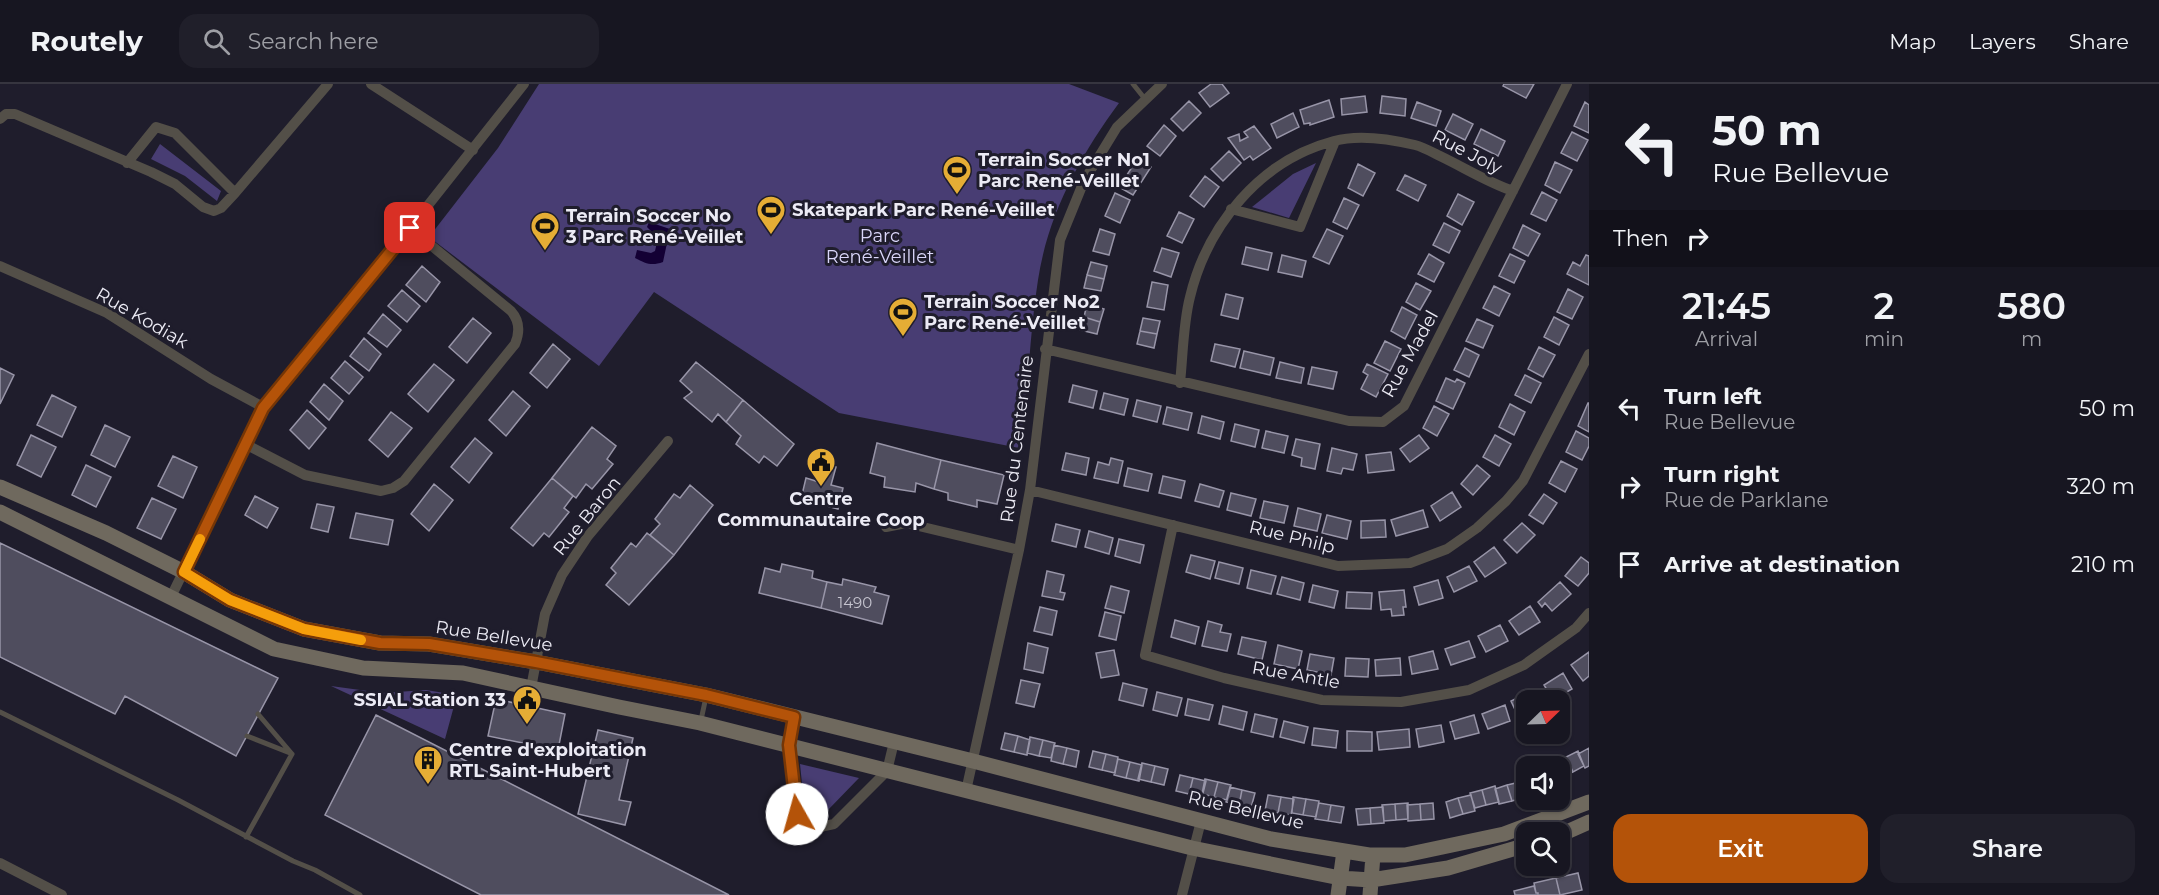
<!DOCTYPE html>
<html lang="en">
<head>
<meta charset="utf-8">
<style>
	:root { --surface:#171621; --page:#201f2a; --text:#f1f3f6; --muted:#9e9fa5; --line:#36353f; --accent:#b45309 }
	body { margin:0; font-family:Montserrat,sans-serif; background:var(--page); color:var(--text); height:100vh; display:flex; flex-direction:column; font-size:22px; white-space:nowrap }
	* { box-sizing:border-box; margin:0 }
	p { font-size:20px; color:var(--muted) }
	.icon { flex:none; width:33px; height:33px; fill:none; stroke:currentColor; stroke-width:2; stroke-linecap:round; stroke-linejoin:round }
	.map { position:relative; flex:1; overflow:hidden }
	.details { display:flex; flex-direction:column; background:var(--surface); width:570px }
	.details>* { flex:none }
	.hud { background:#171621; color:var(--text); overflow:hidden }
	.needle { width:39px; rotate:67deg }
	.buttons { position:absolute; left:1516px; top:606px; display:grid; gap:12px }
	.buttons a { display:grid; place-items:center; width:54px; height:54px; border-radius:12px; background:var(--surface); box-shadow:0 2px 4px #0004,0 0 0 2px var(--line); font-size:30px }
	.pin { position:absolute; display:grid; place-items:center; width:51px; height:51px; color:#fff; margin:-26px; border-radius:12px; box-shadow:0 3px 9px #0006 }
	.me { position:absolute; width:66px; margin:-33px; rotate:353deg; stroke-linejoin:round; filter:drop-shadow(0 0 4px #0008) }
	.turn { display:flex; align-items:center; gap:21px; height:126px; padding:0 24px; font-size:27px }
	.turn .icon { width:78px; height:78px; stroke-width:2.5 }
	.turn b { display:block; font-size:42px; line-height:51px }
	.then { display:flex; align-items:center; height:57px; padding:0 24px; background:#0003; gap:12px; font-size:22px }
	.eta { display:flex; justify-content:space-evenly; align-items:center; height:102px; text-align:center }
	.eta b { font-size:36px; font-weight:600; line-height:42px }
	.cta { display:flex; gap:12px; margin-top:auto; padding:12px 24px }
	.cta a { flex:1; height:69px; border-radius:18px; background:var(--accent); color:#fff; font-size:24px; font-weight:600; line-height:69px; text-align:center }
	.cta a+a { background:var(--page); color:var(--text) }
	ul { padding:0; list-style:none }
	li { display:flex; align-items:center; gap:18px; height:78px; padding:0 24px }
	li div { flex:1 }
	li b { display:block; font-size:22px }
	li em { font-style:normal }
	header { display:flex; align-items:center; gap:36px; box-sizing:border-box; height:84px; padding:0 30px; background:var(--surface); border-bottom:2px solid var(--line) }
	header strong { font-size:28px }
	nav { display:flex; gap:33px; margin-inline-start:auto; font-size:21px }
	.search { width:420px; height:54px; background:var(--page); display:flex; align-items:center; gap:15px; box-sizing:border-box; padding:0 21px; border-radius:18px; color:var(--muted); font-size:22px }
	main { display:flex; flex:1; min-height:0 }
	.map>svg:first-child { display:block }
	.green { fill:#483d73 }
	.water { fill:#130034 }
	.building { fill:#4f4d5e; stroke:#9895a8; stroke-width:1.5 }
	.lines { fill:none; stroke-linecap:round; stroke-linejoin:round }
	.lane { stroke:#534f48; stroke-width:5 }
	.street { stroke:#534f48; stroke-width:10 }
	.secondary { stroke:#6f695e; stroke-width:15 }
	.route-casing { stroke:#753606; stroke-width:15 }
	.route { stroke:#b45309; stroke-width:10 }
	.slow { stroke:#f59e0b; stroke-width:10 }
	.labels { text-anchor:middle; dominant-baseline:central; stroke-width:6; stroke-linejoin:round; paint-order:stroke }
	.number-label { font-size:15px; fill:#c5c4cf }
	.street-label { font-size:18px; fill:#ecebf5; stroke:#1f1d2c }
	.poi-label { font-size:18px; font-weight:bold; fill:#ecebf5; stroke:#1f1d2c; text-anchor:start }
	.park-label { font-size:18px; fill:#dbd7fb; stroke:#1f1d2c }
</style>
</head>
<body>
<header>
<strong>Routely</strong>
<div class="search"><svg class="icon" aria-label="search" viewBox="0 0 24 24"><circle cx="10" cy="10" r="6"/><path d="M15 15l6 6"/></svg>Search here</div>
<nav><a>Map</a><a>Layers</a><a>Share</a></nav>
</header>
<main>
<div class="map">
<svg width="1589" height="811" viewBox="0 0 1589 811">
	<rect width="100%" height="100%" fill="#1f1d2c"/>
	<path class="green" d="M539,0H1069L1119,19C1080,72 1048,130 1038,196C1029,252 1029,309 1019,364L839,329L654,208L599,282L429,153L498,64Z
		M160,60L221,107L217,117L185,92L151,75Z
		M1316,79L1289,134L1252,123L1293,90Z
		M331,602L382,609L426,606L457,611L445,655Z
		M800,680L859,694L827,727L813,729L804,719Z"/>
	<path class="water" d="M649,138L670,145L663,178C652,182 646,180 635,174L637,166L651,169L655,167L658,154L647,143Z"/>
	<path class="building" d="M1211,0H1222L1229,9L1210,23L1199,9Z
		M1504,0H1534L1526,14L1503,2Z
		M1365,12L1367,28L1342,31L1341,15Z
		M1382,12L1406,15L1405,32L1380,29Z
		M1329,16L1334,33L1310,41V39L1304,40L1300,26Z
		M1189,17L1201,29L1183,47L1171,35Z
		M1417,18L1441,27L1436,42L1411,34Z
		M1585,18L1589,21V49L1574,42Z
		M1293,29L1299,43L1277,54L1271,40Z
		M1453,30L1473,40L1465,56L1445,46Z
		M1164,41L1176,52L1160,72L1147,62Z
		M1254,42L1271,64L1253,76L1250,72L1244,76L1228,54L1239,50L1240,57L1248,53L1244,48Z
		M1481,45L1505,57L1498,72L1474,60Z
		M1572,48L1588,56L1577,77L1561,69Z
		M1229,67L1241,79L1223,97L1211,85Z
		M1138,74L1151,83L1133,111L1119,103Z
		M1555,78L1572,86L1560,109L1545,101Z
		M1358,80L1375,89L1363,112L1348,104Z
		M1405,91L1426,101L1418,117L1397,106Z
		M1205,92L1219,103L1204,123L1190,112Z
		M1542,108L1557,116L1546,137L1531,130Z
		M1115,109L1130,116L1120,139L1105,132Z
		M1458,110L1474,118L1462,141L1447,132Z
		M1344,114L1359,121L1347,145L1333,138Z
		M1179,128L1194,135L1182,159L1167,152Z
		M1444,139L1460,147L1449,169L1433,161Z
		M1523,141L1540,150L1528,172L1513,164Z
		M1100,145L1115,150L1109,171L1093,167Z
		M1327,145L1343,152L1329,180L1313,173Z
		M1246,163L1272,169L1268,186L1242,180Z
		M1162,164L1179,169L1171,193L1154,187Z
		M1429,170L1444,179L1434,198L1418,190Z
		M1510,170L1525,177L1514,199L1499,192Z
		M1282,171L1306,177L1302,193L1278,188Z
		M1586,171L1589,172V201L1567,190L1573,178L1580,182Z
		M1091,178L1107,182L1104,195L1087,191Z
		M422,182L440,198L426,218L406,201Z
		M1087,191L1104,195L1101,207L1084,204Z
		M1152,198L1168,201L1164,226L1147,223Z
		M1416,199L1431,207L1420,226L1406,218Z
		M1494,202L1510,210L1499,232L1483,224Z
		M1568,205L1583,213L1572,235L1557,228Z
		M402,206L420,222L407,238L388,222Z
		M1226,210L1243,214L1238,235L1221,231Z
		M1087,220L1104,225L1100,238L1084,233Z
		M1402,223L1417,231L1405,255L1391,247Z
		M383,230L401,246L387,263L368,249Z
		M1084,233L1100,238L1097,250L1080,246Z
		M1554,233L1569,241L1559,261L1544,253Z
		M473,234L491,249L467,279L449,263Z
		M1143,234L1160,237L1157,250L1140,247Z
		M1477,235L1493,242L1483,264L1466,257Z
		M1140,247L1157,250L1154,264L1137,260Z
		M364,254L381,270L369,287L350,272Z
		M1385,257L1401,265L1390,287L1374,279Z
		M553,260L570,275L547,304L530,289Z
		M1215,260L1240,265L1235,283L1211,277Z
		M1539,263L1555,271L1543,293L1528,285Z
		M1465,264L1479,271L1469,293L1454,286Z
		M1244,267L1274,274L1270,291L1240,284Z
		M345,277L363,293L349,310L331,294Z
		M696,278L743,316L726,338L718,330L712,338L684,314L692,308L680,297Z
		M1280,278L1304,284L1301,299L1276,294Z
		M434,280L454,296L428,328L408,310Z
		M1367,280L1388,290L1376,313L1361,305L1368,291L1363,288Z
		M1312,283L1337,288L1333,305L1308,300Z
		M0,284L14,291L0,320Z
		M1525,291L1541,299L1531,319L1515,311Z
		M1446,294L1455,298L1457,295L1465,299L1453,325L1436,317Z
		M324,300L343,317L329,336L310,318Z
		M1073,301L1097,307L1093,324L1069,318Z
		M513,307L530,322L506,352L489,336Z
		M1104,309L1128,315L1124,331L1100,325Z
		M52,311L76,323L62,353L37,341Z
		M743,316L794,360L777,382L764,372L759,379L736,360L741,352L726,338Z
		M1137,316L1161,322L1157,338L1133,332Z
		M1588,319H1589V348L1578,342Z
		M1510,320L1525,328L1514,351L1499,343Z
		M1434,322L1449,330L1437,352L1423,344Z
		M1167,323L1192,329L1188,346L1163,340Z
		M307,326L326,344L309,365L290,346Z
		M391,328L412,344L388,373L369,356Z
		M1202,332L1224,338L1220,355L1198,349Z
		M1235,340L1259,346L1255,363L1231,357Z
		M105,341L130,353L115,383L91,371Z
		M592,343L616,362L607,375L613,380L592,405L586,400L576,414L552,394Z
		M1266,347L1288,352L1284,369L1262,364Z
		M1576,347L1589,354V362L1582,376L1566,368Z
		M31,351L56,363L41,393L17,381Z
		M1419,351L1429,364L1410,378L1400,365Z
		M1495,351L1511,360L1499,382L1483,373Z
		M475,354L492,369L469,399L451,383Z
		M1296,355L1320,360L1315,385L1301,382L1302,374L1292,371Z
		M877,359L941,376L934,405L916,399L915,408L884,403L885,393L870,389Z
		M1332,364L1357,370L1353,386L1343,384L1341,390L1327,387Z
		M1391,368L1394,386L1368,389L1366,371Z
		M1066,369L1089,374L1086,391L1062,386Z
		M173,372L197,383L183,414L158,402Z
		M1111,374L1123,377L1118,399L1094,394L1098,378L1109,381Z
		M941,376L1004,391L997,420L977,416V423L948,416V409L934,405Z
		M1561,377L1577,385L1565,408L1549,399Z
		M824,380L836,383L831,401L843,404L838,425L801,415L806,394L819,398Z
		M86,381L111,393L96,423L72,411Z
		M1477,381L1490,392L1473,411L1461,400Z
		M1128,384L1152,390L1148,407L1124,402Z
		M1163,392L1185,397L1181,414L1159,409Z
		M552,394L573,412L564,424L569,428L549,453L544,449L533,462L511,444Z
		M434,400L453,416L429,447L411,430Z
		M1200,400L1224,407L1219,423L1195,417Z
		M690,401L713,421L674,471L650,451L660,440L655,435L674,410L680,414Z
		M1452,408L1461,423L1440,437L1431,422Z
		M1231,409L1256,415L1251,432L1227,426Z
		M1544,410L1557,419L1543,440L1529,431Z
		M255,412L278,424L267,444L245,431Z
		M152,414L176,425L161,455L137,444Z
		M1264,417L1288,422L1284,439L1260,434Z
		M317,420L334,423L328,448L311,444Z
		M1298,424L1321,430L1317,447L1294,442Z
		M1423,426L1428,443L1396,452L1391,436Z
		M356,429L393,436L388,461L350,454Z
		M1327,431L1351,437L1347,455L1322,449Z
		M1385,436L1386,453L1361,454V437Z
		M1522,439L1535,451L1517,469L1504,456Z
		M1056,440L1080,446L1076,463L1052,457Z
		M1089,447L1113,454L1109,470L1085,463Z
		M647,449L674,471L629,521L606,501L616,489L611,484L631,459L636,463Z
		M1119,455L1144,461L1140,479L1115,472Z
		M0,459L278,594L236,672L125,612L115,630L0,573Z
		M1494,463L1506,479L1485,493L1474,478Z
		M1191,471L1215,477L1210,495L1186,488Z
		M1581,473L1589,479V489L1578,502L1565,492Z
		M1219,478L1243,484L1239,500L1215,494Z
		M782,480L813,487L812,494L827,498L821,524L759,509L765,484L780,488Z
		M1469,482L1477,497L1454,508L1447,493Z
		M1251,486L1276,492L1271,510L1247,504Z
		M1047,487L1064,491L1060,508L1065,509L1063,516L1042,512Z
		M1282,493L1304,499L1300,516L1277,510Z
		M843,495L876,503L874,508L889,512L882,540L821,524L827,498L842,501Z
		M1438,496L1443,514L1419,521L1414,503Z
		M1560,498L1571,510L1552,527L1545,519L1542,523L1538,518Z
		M1313,501L1338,507L1334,524L1309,518Z
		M1111,502L1129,507L1124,529L1105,524Z
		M1404,506L1406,523H1403L1404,531L1392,532L1391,525L1381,526L1379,508Z
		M1347,508L1372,509L1371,525L1346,524Z
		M1530,522L1540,538L1519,551L1509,537Z
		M1040,523L1057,527L1052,551L1034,547Z
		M1105,528L1121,532L1116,556L1099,552Z
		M1175,536L1199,543L1195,560L1171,553Z
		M1208,537L1222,541L1220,548L1231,550L1227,567L1202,562Z
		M1500,541L1508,557L1486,568L1478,552Z
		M1242,553L1266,558L1262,576L1238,570Z
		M1469,557L1475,573L1451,581L1445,565Z
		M1028,559L1048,564L1043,589L1024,585Z
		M1278,561L1302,567L1298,585L1274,580Z
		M1114,566L1119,591L1101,594L1096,569Z
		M1433,567L1438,585L1412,590L1409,573Z
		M1589,568V592L1583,597L1571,581Z
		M1310,570L1334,574L1331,591L1307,586Z
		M1346,574L1369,575L1368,593L1345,592Z
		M1400,574L1401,591L1376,592L1375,576Z
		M1563,589L1572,605L1553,616L1544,601Z
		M1021,596L1040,600L1034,623L1016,619Z
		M1123,599L1147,605L1143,622L1119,616Z
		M1533,606L1538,616H1527V628L1518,632L1511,617Z
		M1157,608L1182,614L1177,632L1153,626Z
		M496,615L565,630L558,666L488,652Z
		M1188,615L1213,621L1209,636L1185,631Z
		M1505,621L1510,637L1488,645L1482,630Z
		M1223,622L1247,628L1243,646L1219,640Z
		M1255,630L1277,635L1273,653L1251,648Z
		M376,631L729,811H481L325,731Z
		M1474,631L1479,649L1455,655L1450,638Z
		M1284,637L1308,643L1304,659L1280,653Z
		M1441,641L1444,658L1419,663L1416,645Z
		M1314,644L1338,647L1336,664L1312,661Z
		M1409,645L1410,663L1379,666L1377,648Z
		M598,646L633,654L619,716L631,718L625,741L578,730Z
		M1347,647L1372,648V667H1347Z
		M1005,649L1018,652L1014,668L1001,665Z
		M1018,652L1030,656L1027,671L1014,668Z
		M1030,653L1043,656L1039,672L1027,669Z
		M1043,656L1055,659L1051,674L1039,672Z
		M1054,661L1067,664L1063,680L1051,677Z
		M1067,664L1079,667L1076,683L1063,680Z
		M1589,664V682L1585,684L1578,670Z
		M1093,667L1106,670L1102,686L1089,683Z
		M1578,667L1584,682L1573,688L1566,673Z
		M1106,670L1118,673L1115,689L1102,686Z
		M1566,673L1573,688L1563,693L1560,682L1554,679Z
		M1118,675L1130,678L1126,694L1114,691Z
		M1130,678L1142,681L1139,697L1126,694Z
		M1142,679L1155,682L1151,698L1138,695Z
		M1155,682L1168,685L1164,701L1151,698Z
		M1180,691L1193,694L1189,710L1176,707Z
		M1193,694L1206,697L1202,713L1189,710Z
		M1205,695L1218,698L1214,713L1202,710Z
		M1218,698L1231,701L1227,716L1214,713Z
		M1520,698L1524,713L1512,717L1507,701Z
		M1507,701L1512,717L1499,720L1495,705Z
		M1495,702L1499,718L1486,721L1482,706Z
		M1230,703L1242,706L1239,721L1226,718Z
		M1242,706L1255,709L1251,724L1239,721Z
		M1482,706L1486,721L1475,724L1470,709Z
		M1268,711L1281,713L1278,729L1265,727Z
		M1471,711L1475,727L1463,730L1458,714Z
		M1281,713L1294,715L1291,731L1278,729Z
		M1293,713L1306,715L1303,731L1292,729Z
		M1458,714L1463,730L1450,734L1446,718Z
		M1306,715L1319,717L1316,733L1303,731Z
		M1319,719L1331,721L1328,737L1315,735Z
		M1408,719V735L1396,736L1395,720Z
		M1433,719L1434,735L1421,736L1420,720Z
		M1395,720L1396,736L1384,737L1382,721Z
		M1420,720L1421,736L1408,737L1407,721Z
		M1331,721L1344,723L1341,739L1328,737Z
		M1383,723L1384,739L1371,740L1370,724Z
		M1370,724L1371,740L1358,741L1356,725Z
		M1578,789L1582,806L1560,811L1556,794Z
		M1556,794L1560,811H1538V809H1536L1534,799Z
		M1534,802L1536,809H1538V811H1515L1514,807Z"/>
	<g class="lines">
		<path class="lane" d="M1133,0L1145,15
			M0,628L178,716L293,777L315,786L360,811
			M258,630L292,670
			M701,636L706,613
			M247,652L290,669
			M246,753L292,670"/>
		<path class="street" d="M371,0L473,66
			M0,35L6,30H15L151,88L175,100L203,123L214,127L221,124L235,109L328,0
			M127,79L156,43L175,49L235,109
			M1231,125L1300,143L1335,57
			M0,182L107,229L211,295L263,323
			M1045,265L1349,337L1383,338L1404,322L1567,0
			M1180,299C1183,271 1183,240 1190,213C1207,142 1260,76 1334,57C1359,50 1390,55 1415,61C1423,63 1432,68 1440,72C1465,84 1487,98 1513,107
			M245,360L305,391L381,407L393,404L404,397L515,260C520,248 520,237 511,227L410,144
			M1030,406L1338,482L1410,479L1447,465L1477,444L1506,417L1523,397L1589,270
			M1173,441L1145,571L1224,594L1322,616L1401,618L1469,606L1524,581L1576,544L1589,529
			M886,443L906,439L1019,466
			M171,513L263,323L372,192L524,0
			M531,604L545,530L562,491L588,452L668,357
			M794,633L789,661L797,730L820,743L834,740L887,687L894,658
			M966,707L1019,466L1030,406L1060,156L1084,97L1117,43L1162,0
			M0,779L62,811
			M1182,811L1201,737"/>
		<path class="secondary" d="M0,403L106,449L184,488L230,516L304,545L380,559L429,560L536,578L706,611L973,677L1271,755L1369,771H1405L1504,750L1589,718
			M0,428L274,565L363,584L463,589L619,623L700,639L1192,764L1340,794L1371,796L1448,784L1527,761
			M1560,751L1589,738
			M1338,811L1344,767
			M1370,811L1373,771"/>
	</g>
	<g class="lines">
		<g class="route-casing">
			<path id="route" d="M410,144L263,324L184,488L230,516L304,545L380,559L429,560L536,578L706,611L794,633L789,661L797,730"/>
		</g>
		<use href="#route" class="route"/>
		<path class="slow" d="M200,455L184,488L230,516L304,545L361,556"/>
	</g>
	<defs>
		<g id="stadium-pin" transform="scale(1.5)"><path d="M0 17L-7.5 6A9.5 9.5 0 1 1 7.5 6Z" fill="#e5ad35" stroke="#1f1d2c"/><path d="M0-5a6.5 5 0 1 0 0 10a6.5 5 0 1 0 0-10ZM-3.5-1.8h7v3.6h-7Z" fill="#111"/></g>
		<g id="civic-pin" transform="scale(1.5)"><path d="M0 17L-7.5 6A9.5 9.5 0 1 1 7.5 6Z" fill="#e5ad35" stroke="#1f1d2c"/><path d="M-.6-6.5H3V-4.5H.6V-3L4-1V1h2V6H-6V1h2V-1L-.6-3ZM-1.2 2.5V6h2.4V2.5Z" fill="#111"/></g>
		<g id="building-pin" transform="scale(1.5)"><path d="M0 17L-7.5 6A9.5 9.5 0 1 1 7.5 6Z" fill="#e5ad35" stroke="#1f1d2c"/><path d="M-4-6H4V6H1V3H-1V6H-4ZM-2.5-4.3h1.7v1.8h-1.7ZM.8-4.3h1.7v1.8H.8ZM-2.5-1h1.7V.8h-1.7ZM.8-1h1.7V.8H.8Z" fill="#111"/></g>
	</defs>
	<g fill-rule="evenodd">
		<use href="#stadium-pin" x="957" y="86"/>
		<use href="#stadium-pin" x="771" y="126"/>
		<use href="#stadium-pin" x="545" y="142"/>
		<use href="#stadium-pin" x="903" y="228"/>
		<use href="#civic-pin" x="821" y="378"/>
		<use href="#civic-pin" x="527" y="616"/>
		<use href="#building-pin" x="428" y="676"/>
	</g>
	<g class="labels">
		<g class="number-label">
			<text x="855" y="518">1490</text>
		</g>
		<g class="street-label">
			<text transform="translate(1467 68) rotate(27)">Rue Joly</text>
			<text transform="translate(142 234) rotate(30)">Rue Kodiak</text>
			<text transform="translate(1410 270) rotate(-61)">Rue Madel</text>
			<text transform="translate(1017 355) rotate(-83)">Rue du Centenaire</text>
			<text transform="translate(587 432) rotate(-51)">Rue Baron</text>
			<text transform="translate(1292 453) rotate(14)">Rue Philp</text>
			<text transform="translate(494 552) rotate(9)">Rue Bellevue</text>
			<text transform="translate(1296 591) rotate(10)">Rue Antle</text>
			<text transform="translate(1246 726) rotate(13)">Rue Bellevue</text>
		</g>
		<g class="poi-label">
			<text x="978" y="76">Terrain Soccer No1<tspan x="978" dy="21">Parc René-Veillet</tspan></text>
			<text x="792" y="126">Skatepark Parc René-Veillet</text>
			<text x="566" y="132">Terrain Soccer No<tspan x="566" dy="21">3 Parc René-Veillet</tspan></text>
			<text x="924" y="218">Terrain Soccer No2<tspan x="924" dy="21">Parc René-Veillet</tspan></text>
			<text x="821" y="415" text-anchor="middle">Centre<tspan x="821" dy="21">Communautaire Coop</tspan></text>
			<text x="506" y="616" text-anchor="end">SSIAL Station 33</text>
			<text x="449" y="666">Centre d'exploitation<tspan x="449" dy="21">RTL Saint-Hubert</tspan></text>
		</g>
		<g class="park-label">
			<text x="880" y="152">Parc<tspan x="880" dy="21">René-Veillet</tspan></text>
		</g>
	</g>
</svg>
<div class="buttons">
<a><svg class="needle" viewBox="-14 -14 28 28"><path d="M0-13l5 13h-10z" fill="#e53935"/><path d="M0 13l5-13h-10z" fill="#9e9fa5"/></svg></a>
<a><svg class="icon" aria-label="sound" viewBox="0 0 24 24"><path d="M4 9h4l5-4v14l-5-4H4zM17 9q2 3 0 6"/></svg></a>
<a><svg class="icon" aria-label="search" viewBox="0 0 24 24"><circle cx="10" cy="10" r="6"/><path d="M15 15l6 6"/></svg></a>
</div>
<div class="pin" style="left:410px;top:144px;background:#d93025"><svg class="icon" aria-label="arrive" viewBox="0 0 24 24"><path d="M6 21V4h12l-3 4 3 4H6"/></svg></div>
<svg class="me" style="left:797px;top:730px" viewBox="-20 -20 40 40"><circle r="19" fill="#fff"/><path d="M0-13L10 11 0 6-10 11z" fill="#b45309"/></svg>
</div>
<section class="details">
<div class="hud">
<div class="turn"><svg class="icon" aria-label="left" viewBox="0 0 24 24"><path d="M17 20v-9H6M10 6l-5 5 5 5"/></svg><div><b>50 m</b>Rue Bellevue</div></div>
<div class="then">Then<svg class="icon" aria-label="right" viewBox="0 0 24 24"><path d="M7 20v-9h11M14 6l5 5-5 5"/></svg></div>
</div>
<div class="eta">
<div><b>21:45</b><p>Arrival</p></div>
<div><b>2</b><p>min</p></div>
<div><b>580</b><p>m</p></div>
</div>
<ul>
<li><svg class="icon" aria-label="left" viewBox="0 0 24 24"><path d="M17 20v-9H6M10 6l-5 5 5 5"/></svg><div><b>Turn left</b><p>Rue Bellevue</p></div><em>50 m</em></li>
<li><svg class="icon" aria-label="right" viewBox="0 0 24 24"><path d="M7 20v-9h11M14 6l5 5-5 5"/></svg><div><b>Turn right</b><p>Rue de Parklane</p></div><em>320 m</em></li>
<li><svg class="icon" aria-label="arrive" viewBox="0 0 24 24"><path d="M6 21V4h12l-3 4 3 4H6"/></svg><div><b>Arrive at destination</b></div><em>210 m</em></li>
</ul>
<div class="cta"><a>Exit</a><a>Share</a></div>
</section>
</main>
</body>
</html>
